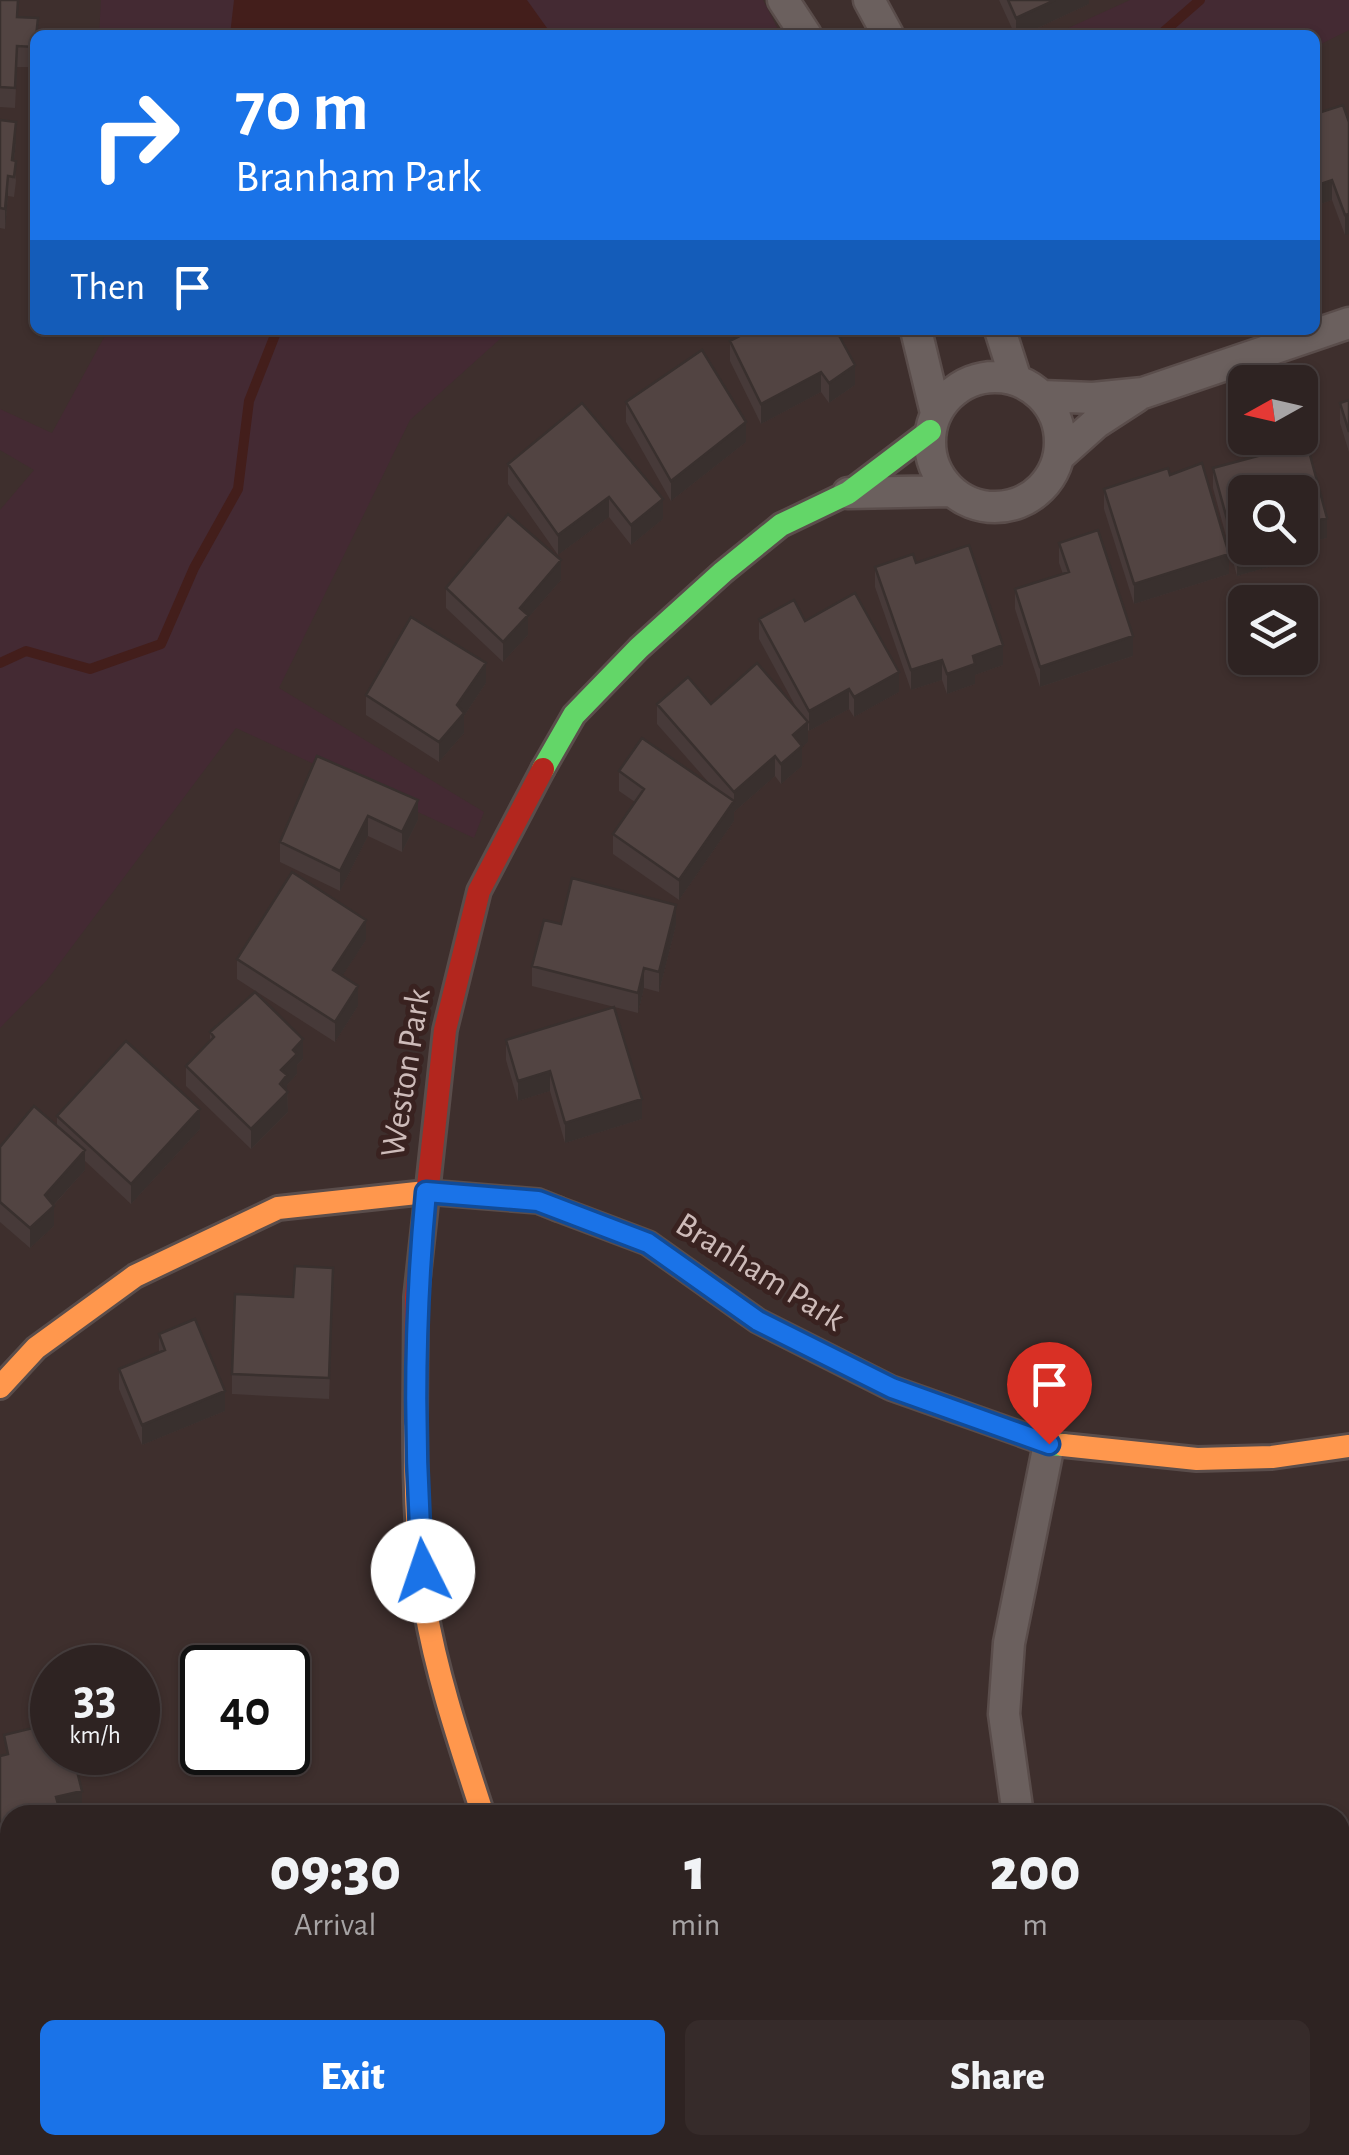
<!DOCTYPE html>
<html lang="en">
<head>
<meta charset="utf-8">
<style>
	:root { --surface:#2e2322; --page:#362b2a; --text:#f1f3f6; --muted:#a7a4a5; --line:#494040; --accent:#1a73e8 }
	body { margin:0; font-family:"Alegreya Sans",sans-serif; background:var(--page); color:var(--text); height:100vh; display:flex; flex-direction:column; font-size:38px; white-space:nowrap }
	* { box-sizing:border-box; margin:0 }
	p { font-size:32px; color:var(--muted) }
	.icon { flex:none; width:55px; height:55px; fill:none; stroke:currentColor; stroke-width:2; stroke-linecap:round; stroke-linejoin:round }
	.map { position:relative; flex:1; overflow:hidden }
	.details { position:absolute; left:0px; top:1805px; width:1350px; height:350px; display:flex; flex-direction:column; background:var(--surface); border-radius:30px 30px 0 0; box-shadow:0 2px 8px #0004,0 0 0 2px var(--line) }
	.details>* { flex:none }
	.banner { position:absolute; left:30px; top:30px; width:1290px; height:305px; border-radius:15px; box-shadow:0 2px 8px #0004,0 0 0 2px var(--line); background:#1a73e8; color:#fff; overflow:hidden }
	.needle { width:65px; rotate:262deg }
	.buttons { position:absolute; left:1228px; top:365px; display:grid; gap:20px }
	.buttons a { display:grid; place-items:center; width:90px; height:90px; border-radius:15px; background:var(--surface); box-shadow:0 2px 8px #0004,0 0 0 2px var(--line); font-size:50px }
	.speed { position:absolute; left:30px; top:1645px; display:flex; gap:20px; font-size:50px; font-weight:700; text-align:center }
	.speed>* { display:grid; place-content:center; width:130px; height:130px; border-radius:50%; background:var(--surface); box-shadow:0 2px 8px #0004,0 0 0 2px var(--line); line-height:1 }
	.speed small { font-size:25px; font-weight:400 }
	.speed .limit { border:5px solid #111; border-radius:15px; background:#fff; color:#111 }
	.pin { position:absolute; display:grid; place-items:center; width:85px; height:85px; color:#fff; margin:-102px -42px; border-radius:50% 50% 50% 0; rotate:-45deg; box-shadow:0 0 10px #0007 }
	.pin .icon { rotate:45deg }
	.me { position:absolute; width:110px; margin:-55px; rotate:356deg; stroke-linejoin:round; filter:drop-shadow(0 0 8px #0008) }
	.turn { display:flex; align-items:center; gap:35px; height:210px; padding:0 40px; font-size:45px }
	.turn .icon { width:130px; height:130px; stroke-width:2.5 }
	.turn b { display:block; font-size:70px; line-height:85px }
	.then { display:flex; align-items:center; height:95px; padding:0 40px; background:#0003; gap:20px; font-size:38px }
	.eta { display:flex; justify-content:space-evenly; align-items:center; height:170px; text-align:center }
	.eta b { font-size:60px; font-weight:800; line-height:70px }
	.button { display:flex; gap:20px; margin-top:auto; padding:20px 40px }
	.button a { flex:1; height:115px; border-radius:15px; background:var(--accent); color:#fff; font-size:40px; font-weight:800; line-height:115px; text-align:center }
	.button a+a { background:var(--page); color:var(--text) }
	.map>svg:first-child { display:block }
	.green { fill:#442a33 }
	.water { fill:#431e1b }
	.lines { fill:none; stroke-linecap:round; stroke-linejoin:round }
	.stream { stroke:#431e1b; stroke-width:10 }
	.street-casing { stroke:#5a4d4b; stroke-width:35 }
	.fast-casing { stroke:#5a4d4b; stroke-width:28 }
	.slow-casing { stroke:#5a4d4b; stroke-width:28 }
	.jam-casing { stroke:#5a4d4b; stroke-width:28 }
	.street { stroke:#6b605e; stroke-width:30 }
	.fast { stroke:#63d668; stroke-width:22 }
	.slow { stroke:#ff974d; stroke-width:22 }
	.jam { stroke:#b3261e; stroke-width:22 }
	.wall { fill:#473a39 }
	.shaded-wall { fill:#39302e }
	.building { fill:#524442; stroke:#39302e; stroke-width:2.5 }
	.route-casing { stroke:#114b97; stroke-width:25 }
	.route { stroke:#1a73e8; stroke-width:18 }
	.labels { text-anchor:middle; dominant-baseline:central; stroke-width:10; stroke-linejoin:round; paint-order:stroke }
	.street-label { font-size:35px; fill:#cdbbb9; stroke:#392220 }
</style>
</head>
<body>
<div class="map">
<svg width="1349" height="2155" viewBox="0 0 1349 2155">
	<rect width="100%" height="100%" fill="#3e2f2d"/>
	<path class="green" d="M101,0H763L781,35H99Z
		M1130,0H1349V30L1315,47V35H1053Z
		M108,330H510L410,420L279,688L484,812L474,838L236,728L47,980L0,1028V510L34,470L0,450V409L52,433Z"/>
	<path class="water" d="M234,0H527L552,35H230Z"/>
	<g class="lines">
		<path class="stream" d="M1160,35L1200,0
			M0,663L26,651L90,669L161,644L194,568L238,489L249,401L277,330"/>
		<g class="street-casing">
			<path id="street" d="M783,0L806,35
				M869,0L888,35
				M916,330L936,413
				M1000,330L1016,380
				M930 442a65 65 0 1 1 130 0a65 65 0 1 1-130 0Z
				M1042,396L1093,398L1143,393L1349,323
				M1059,456L1096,423L1136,397
				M848,493L951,491
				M1018,1815L1004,1714L1009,1643L1049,1444
				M1340,2118L1349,2125
				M656,2145L664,2155
				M550,2155L568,2145"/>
		</g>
		<g class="fast-casing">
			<path id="fast" d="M543,769L574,715L639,648L723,572L781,525L848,493L930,431
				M558,1209L648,1243L758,1321L891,1388L1049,1444L1063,1445"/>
		</g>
		<g class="slow-casing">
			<path id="slow" d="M0,1387L36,1348L135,1276L278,1208L426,1192L538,1201L558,1209
				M415,1421C415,1480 416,1548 425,1606C437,1677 461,1747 483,1815
				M1063,1445L1197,1459L1272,1457L1349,1446"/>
		</g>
		<g class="jam-casing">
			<path id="jam" d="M415,1421L416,1297L445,1030L479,891L543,769"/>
		</g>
		<use href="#street" class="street"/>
		<use href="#fast" class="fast"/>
		<use href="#slow" class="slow"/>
		<use href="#jam" class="jam"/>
	</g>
	<path class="wall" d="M0,0L35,35V67H17L15,108L0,107Z
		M999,0H1089V4L1023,35H1015Z
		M1315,114L1349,122L1345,235L1332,200L1315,206Z
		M0,120L16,142L14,160L16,181L14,197L8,196L5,229L0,228Z
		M759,333L855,385L829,403L821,392L761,424L730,361V341Z
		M1349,400V452L1340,423V403Z
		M626,402L746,442L671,501L626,422Z
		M582,403L663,519L631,545L609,517L558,555L508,484V464Z
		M1256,438H1300L1327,538L1300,545V492L1245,548H1293H1290V561L1237,576L1213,488V468L1260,456Z
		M1170,475L1229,574L1134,604L1104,509V489Z
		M1059,543L1133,656L1040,687L1015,609V589L1063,574L1059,563Z
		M916,563L1003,665L975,675V684L947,694L942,680L911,690L875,587V567Z
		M561,580L528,618V635L503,662L446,608V588Z
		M759,619L805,621L899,692L854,717L849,709L809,731L808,730V742L802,747V766L781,784L775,776L734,812V821L679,900L613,854V834L635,802L619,791V771L710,784L657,724V704H711L797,709L759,639Z
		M486,683L464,716V733L439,762L366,715V695Z
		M317,756L418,820L402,852L368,836L340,891L280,862V842Z
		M561,924L676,925L659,992L644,988L638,1013L532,986V966Z
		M366,940L342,976L358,1006L335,1042L237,979V959Z
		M210,1032L303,1059L297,1065V1074L287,1085L288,1112L251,1149L186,1086V1066L210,1042Z
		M506,1040L642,1119L565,1143L550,1091L518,1101L506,1060Z
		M57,1116L200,1129L131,1204L85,1161V1170L54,1205V1226L30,1248L0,1222V1147L57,1126Z
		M333,1288L329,1399L232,1394V1374L293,1297Z
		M159,1334L225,1411L142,1445L119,1389V1369L159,1352Z"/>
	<path class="shaded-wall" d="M1055,0H1089V4L1023,35H1016V18Z
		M16,122V142L12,180V160Z
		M8,176V196L5,229V209Z
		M1332,180V200L1315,206V186Z
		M1349,214V234L1345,235V215Z
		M855,365V385L829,403V383Z
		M821,372V392L761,424V404Z
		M746,422V442L671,501V481Z
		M609,497V517L558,555V535Z
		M663,499V519L631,545V525Z
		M1327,518V538L1300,545V525Z
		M1267,548H1293H1290V561L1237,576V556Z
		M1229,554V574L1134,604V584Z
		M561,560V580L528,618V635L503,662V642L520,608Z
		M1133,636V656L1040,687V667Z
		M1003,645V665L975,675V684L947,694V674L973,656Z
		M942,660V680L911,690V670Z
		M486,663V683L464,716V733L439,762V742L457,705Z
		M899,672V692L854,717V697Z
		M849,689V709L809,731V711Z
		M808,722V742L802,747V766L781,784V764L793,735Z
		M775,756V776L734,812V792Z
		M418,800V820L402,852V832Z
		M734,801V821L679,900V880Z
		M368,816V836L340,891V871Z
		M676,905V925L659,992V972Z
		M366,920V940L333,990V970Z
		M644,968V988L638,1013V993Z
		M358,986V1006L335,1042V1022Z
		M303,1039V1059L297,1065V1074L287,1085L288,1112L251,1149V1129L281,1070L293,1050Z
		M550,1071V1091L518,1101V1081Z
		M642,1099V1119L565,1143V1123Z
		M200,1109V1129L131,1204V1184Z
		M85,1150V1170L50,1209L54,1206V1226L30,1248V1228L45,1195Z
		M225,1391V1411L142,1445V1425Z
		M82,1791V1811L56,1815V1797Z
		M10,1849V1869L0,1872V1852Z"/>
	<path class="building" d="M0,0H18L17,17L38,18L35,47L17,46L15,88L0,87Z
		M1008,0H1055L1016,18Z
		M1343,105L1349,122V214L1345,215L1332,180L1315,186V114Z
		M0,120L16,122L12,160L16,161L14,177L8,176L5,209L0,208Z
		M752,330H757L759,333L764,330H836L855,365L829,383L821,372L761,404L730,341Z
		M702,350L746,422L671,481L626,402Z
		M1349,400V432L1340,403Z
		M582,403L663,499L631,525L609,497L558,535L508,464Z
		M1300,418L1327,518L1300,525V492H1245V548H1267L1237,556L1213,468L1265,454L1261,438H1300Z
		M1202,463L1229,554L1134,584L1104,489L1168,468L1170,475Z
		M508,514L561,560L520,608L528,615L503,642L446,588Z
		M1098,530L1133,636L1040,667L1015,589L1069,572L1059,543Z
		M969,545L1003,645L973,656L975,664L947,674L942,660L911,670L875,567L913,554L916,563Z
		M855,593L899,672L854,697L849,689L809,711L759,619L794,600L805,621Z
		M411,617L486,663L457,705L464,713L439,742L366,695Z
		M757,663L808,722L793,735L802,746L781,764L775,756L734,792L657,704L688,677L711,704Z
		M642,738L734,801L679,880L613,834L644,789L619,771Z
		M317,756L418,800L402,832L368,816L340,871L280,842Z
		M292,872L366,920L333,970L358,986L335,1022L237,959Z
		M572,878L676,905L659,972L644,968L638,993L532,966L544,920L561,924Z
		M255,992L303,1039L293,1050L297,1054L281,1070L287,1075L280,1084L288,1092L251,1129L186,1066L214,1037L210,1032Z
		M614,1007L642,1099L565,1123L550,1071L518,1081L506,1040Z
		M126,1041L200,1109L131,1184L57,1116Z
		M34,1106L85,1150L45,1195L54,1206L30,1228L0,1202V1147Z
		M295,1266L333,1268L329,1378L232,1374L235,1294L293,1297Z
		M195,1319L225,1391L142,1425L119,1369L165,1350L159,1334Z
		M45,1725L54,1760L73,1755L82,1791L56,1797L61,1815H10V1849L0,1852V1756L8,1754L4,1735Z"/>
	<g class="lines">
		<g class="route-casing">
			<path id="route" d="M423,1571C413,1444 414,1319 426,1192L538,1201L648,1243L758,1321L892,1388L1049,1444"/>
		</g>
		<use href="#route" class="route"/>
	</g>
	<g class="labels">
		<g class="street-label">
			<text transform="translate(406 1073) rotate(-81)">Weston Park</text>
			<text transform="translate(760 1272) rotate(32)">Branham Park</text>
		</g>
	</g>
</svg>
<div class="buttons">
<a><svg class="needle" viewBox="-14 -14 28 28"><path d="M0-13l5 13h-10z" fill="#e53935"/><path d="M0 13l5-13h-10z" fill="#a7a4a5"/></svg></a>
<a><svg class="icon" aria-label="search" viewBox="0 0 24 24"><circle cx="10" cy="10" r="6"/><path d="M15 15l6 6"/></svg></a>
<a><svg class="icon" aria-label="layers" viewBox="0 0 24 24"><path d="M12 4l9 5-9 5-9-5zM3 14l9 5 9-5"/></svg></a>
</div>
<div class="speed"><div>33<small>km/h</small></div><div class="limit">40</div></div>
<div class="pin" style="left:1049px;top:1444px;background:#d93025"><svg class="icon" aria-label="arrive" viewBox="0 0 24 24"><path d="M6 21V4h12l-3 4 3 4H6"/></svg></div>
<svg class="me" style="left:423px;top:1571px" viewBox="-20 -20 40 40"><circle r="19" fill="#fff"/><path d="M0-13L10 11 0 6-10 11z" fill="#1a73e8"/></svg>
<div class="banner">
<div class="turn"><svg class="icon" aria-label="right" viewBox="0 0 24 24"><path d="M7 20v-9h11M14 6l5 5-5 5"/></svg><div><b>70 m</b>Branham Park</div></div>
<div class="then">Then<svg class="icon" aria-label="arrive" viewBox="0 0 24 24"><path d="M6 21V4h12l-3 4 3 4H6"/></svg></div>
</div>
<section class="details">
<div class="eta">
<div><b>09:30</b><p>Arrival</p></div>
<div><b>1</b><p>min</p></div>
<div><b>200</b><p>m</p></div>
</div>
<div class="button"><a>Exit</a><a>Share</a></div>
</section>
</div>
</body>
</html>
